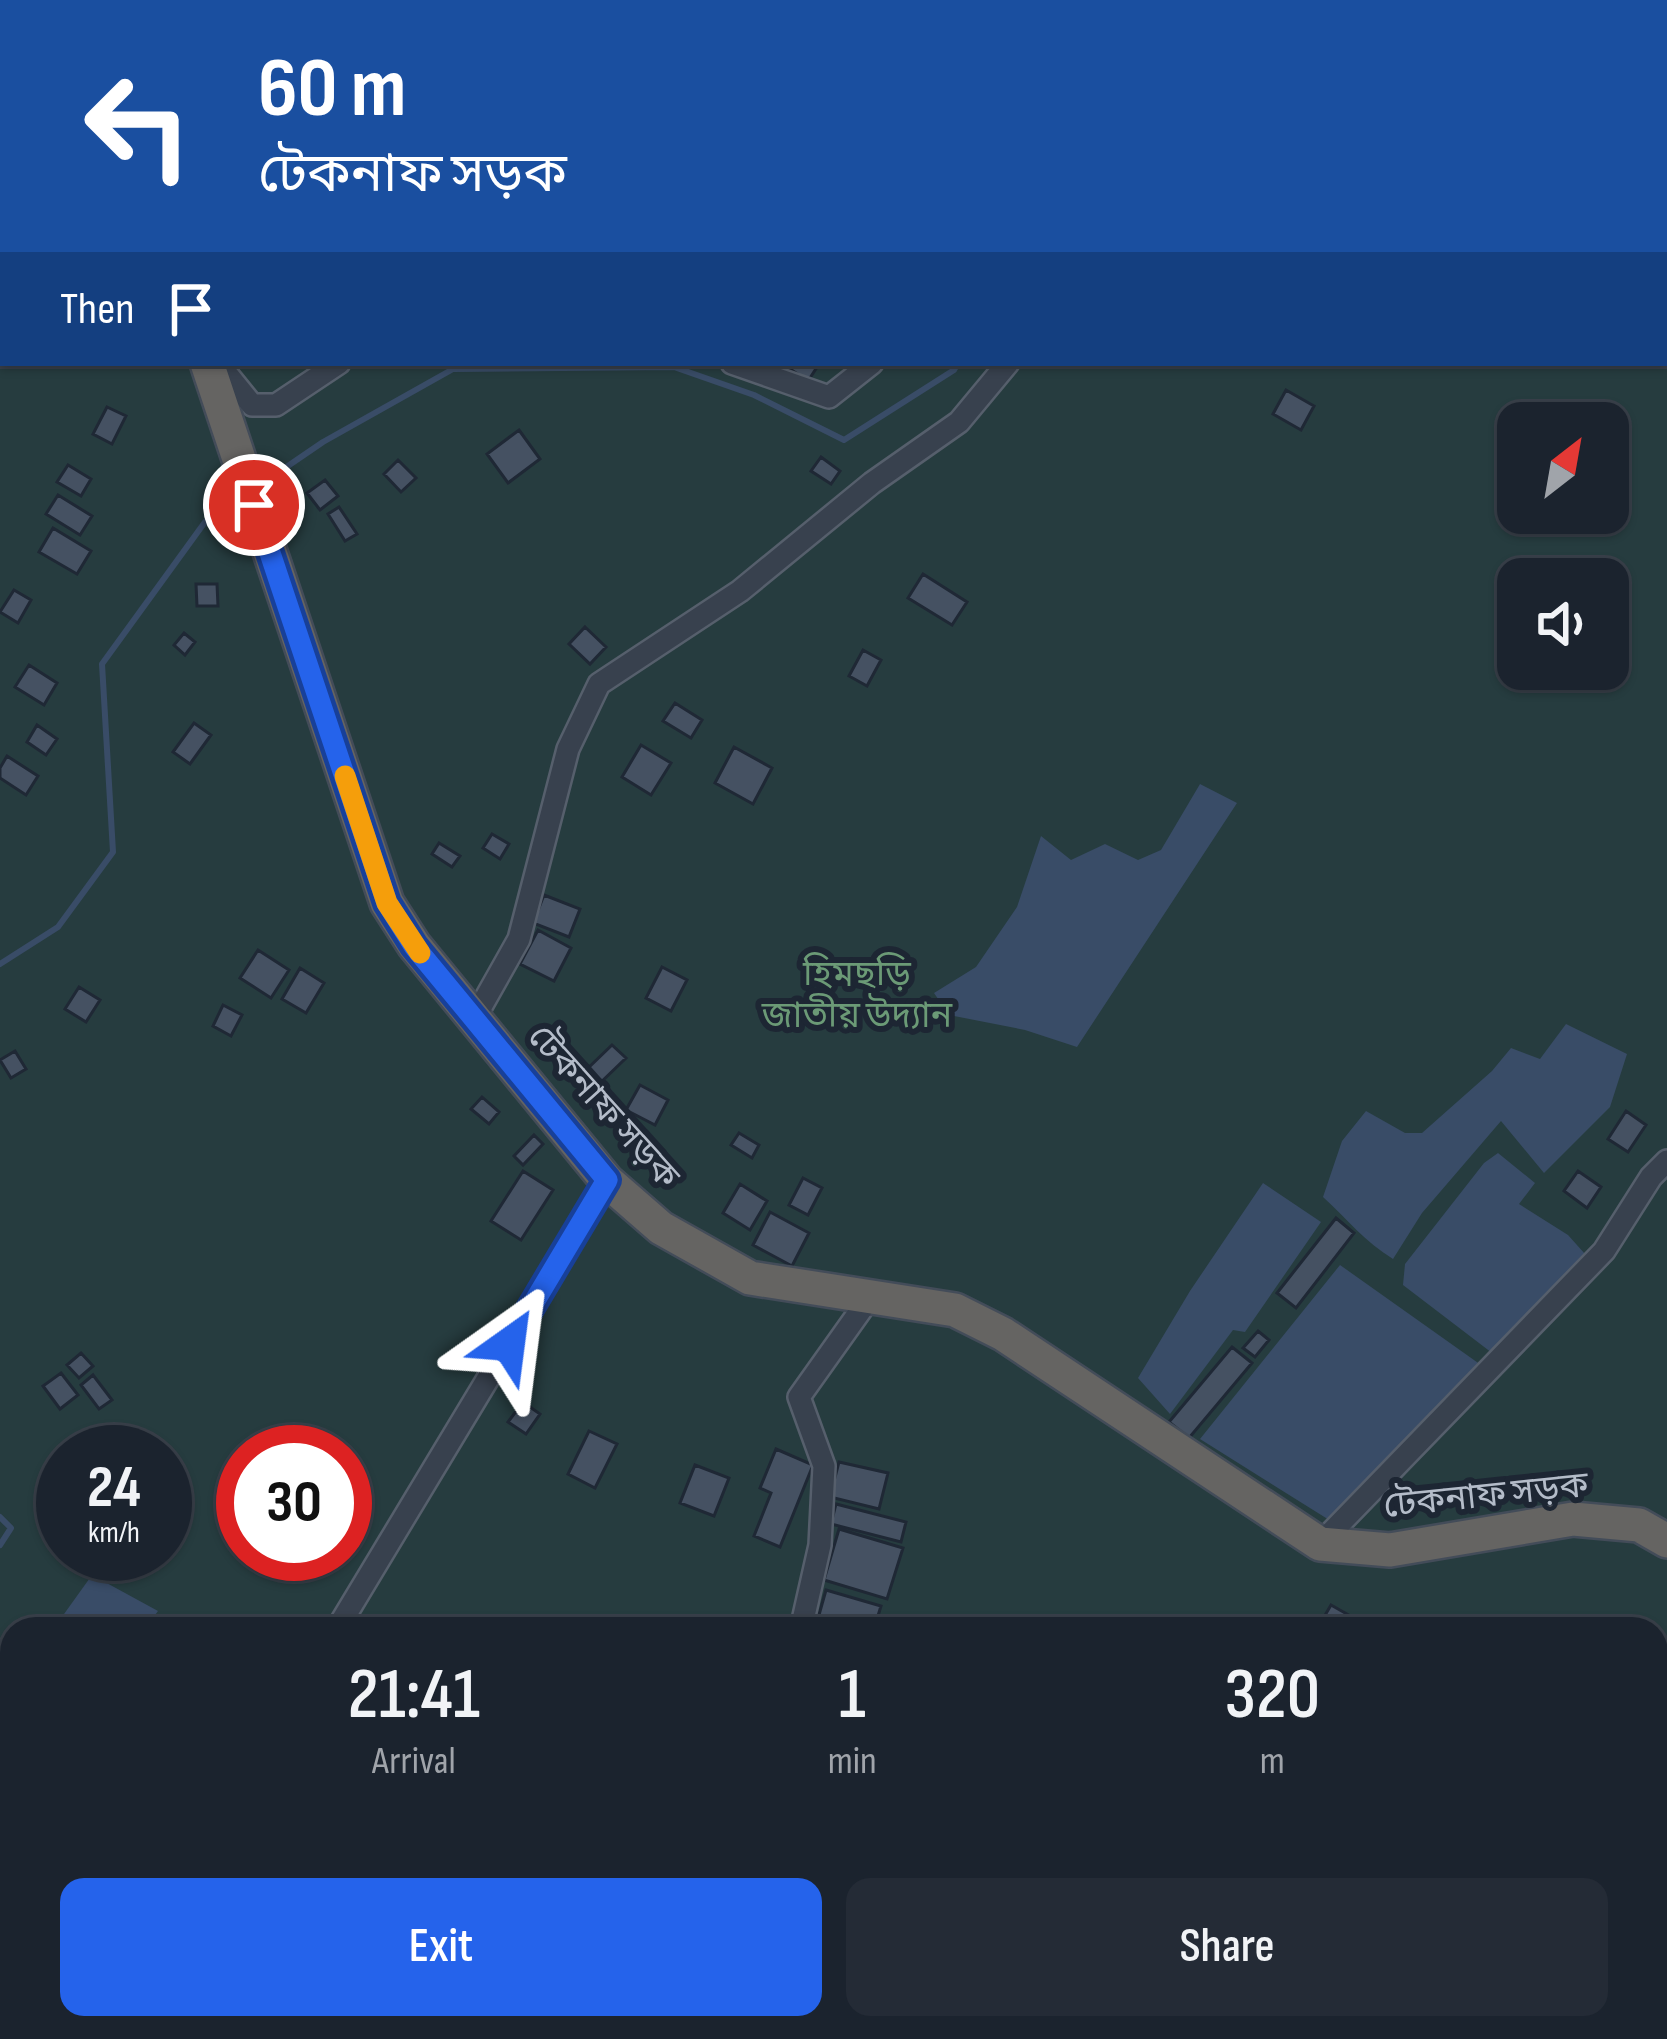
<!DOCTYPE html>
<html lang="en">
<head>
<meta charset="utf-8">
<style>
	:root { --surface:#1b232e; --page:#242b36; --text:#f1f3f6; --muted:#a0a4aa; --line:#39404a; --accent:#2563eb }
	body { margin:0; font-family:"Sofia Sans Condensed","Noto Sans Bengali",sans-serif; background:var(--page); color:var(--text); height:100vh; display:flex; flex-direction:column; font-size:45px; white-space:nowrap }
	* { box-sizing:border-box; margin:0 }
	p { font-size:39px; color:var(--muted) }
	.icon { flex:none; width:66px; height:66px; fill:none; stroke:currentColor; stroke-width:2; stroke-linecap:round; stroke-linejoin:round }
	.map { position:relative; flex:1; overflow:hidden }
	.drawer { position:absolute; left:0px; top:1617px; width:1668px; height:423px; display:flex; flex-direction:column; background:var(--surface); border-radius:36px 36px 0 0; box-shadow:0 3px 9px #0004,0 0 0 3px var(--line) }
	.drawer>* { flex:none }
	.hud { position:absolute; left:0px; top:0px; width:1668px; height:366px; box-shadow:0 3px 9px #0004,0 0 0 3px var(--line); background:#1a4fa0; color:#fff; overflow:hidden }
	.needle { width:78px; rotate:31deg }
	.buttons { position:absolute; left:1497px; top:402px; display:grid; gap:24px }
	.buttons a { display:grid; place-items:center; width:132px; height:132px; border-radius:24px; background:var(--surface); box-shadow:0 3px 9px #0004,0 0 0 3px var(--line); font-size:60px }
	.speed { position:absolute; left:36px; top:1425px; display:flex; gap:24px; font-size:60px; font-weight:700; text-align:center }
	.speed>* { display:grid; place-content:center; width:156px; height:156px; border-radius:50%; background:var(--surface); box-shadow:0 3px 9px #0004,0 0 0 3px var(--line); line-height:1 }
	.speed small { font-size:30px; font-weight:400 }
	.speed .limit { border:18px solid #d22; background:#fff; color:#111 }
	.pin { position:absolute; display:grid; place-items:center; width:102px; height:102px; color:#fff; margin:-51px; border:6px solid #fff; border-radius:50%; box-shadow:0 3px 12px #0007 }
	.me { position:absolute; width:132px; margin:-66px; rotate:31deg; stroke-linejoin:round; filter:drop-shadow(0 0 9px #0008) }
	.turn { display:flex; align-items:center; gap:42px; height:252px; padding:0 60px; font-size:54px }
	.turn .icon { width:156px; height:156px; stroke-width:2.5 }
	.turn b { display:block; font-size:84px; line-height:102px }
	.then { display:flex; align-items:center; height:114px; padding:0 60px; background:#0003; gap:24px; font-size:45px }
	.eta { display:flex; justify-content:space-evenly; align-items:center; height:204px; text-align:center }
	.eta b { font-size:72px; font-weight:600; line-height:84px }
	.button { display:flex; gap:24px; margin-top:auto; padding:24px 60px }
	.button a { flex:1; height:138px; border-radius:24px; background:var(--accent); color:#fff; font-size:48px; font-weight:600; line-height:138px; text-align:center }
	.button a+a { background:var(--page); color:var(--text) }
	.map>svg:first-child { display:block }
	.green { fill:#263c3f; fill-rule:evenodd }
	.water { fill:#394c67 }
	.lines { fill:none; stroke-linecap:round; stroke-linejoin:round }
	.stream { stroke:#394c67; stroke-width:6 }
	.building { fill:#455162; stroke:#1f2835; stroke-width:3 }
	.minor-casing { stroke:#565f6c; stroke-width:26 }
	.trunk-casing { stroke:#434c59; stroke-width:38 }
	.minor { stroke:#38414e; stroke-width:21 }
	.trunk { stroke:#656462; stroke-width:33 }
	.rail-casing { stroke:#5a6575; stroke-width:10 }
	.rail { stroke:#1d2633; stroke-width:6; stroke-dasharray:18; stroke-linecap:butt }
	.route-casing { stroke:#184099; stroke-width:30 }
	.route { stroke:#2563eb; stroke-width:21 }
	.slow { stroke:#f59e0b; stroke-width:21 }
	.labels { text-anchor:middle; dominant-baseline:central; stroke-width:12; stroke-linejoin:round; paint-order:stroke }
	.park-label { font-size:36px; fill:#6b9a76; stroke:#1d2633 }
	.street-label { font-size:36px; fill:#b4bcc9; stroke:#1d2633 }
</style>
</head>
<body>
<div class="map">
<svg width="1667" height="2039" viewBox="0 0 1667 2039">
	<rect width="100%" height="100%" fill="#242f3e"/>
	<path class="green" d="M0,0H1667V2039H0ZM3,3H1665V363H3ZM1518,423H1608V513H1518ZM1518,579H1608V669H1518ZM63,1452H165V1554H63ZM243,1452H345V1554H243ZM12,1629H1656V2028H12Z"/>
	<path class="water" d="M1200,784L1237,803L1077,1047L1025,1030L949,1015L934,993L976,967L1017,907L1041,836L1071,860L1105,844L1138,860L1161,850Z
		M1566,1024L1627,1054L1610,1107L1544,1173L1501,1121L1422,1213L1393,1259C1365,1242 1347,1219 1323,1197L1342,1141L1366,1111L1405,1133H1422L1492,1071L1511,1048L1540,1059Z
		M1498,1153L1535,1183L1519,1204L1568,1235L1585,1254L1496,1356L1403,1285L1405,1264L1484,1163Z
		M1263,1183L1321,1222L1245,1332L1233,1330L1170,1414L1138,1378L1190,1291Z
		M1340,1265L1481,1365L1334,1523L1200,1439Z
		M92,1575L158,1611L145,1629H70L59,1621Z"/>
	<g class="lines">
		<path class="stream" d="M1194,0L1197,3
			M971,3L972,0
			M1665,36L1667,34
			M260,485L323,442L453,369L674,367L754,395L844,440L954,370L958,363
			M0,964L58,927L113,852L102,664L205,522L239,499
			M0,1517L11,1528L0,1545"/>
	</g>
	<path class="building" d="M794,363H817L819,364L808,381L790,369Z
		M1286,390L1314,406L1301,430L1273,414Z
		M107,407L126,416L112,444L93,434Z
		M519,430L540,459L508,483L487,454Z
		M821,457L840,471L831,484L811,471Z
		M398,460L416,478L401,492L384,474Z
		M68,465L91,479L81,496L57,482Z
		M325,480L338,496L320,510L307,493Z
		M58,495L92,516L80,535L46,514Z
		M339,507L357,534L345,541L328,514Z
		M53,528L91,551L77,574L39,552Z
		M923,574L967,602L952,625L908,598Z
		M196,584H217L218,606H197Z
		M14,590L31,600L18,623L0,612Z
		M585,627L606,647L590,664L569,644Z
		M184,633L195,642L185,655L174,645Z
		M863,650L881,660L867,686L849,676Z
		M29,665L57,683L44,705L15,687Z
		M675,703L702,720L691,738L663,721Z
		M194,723L211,735L190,764L173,752Z
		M37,725L57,739L46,755L27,742Z
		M641,745L671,763L651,795L622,777Z
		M734,747L772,768L753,804L715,783Z
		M7,756L38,776L26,795L0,778V768Z
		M492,834L509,844L500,859L483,848Z
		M439,843L460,856L452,867L432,854Z
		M544,895L580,909L569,937L533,923Z
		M538,930L571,948L554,981L520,964Z
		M258,950L289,970L271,998L240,978Z
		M662,967L687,980L671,1011L646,998Z
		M300,968L324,983L306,1013L282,999Z
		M79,987L100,1000L86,1022L65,1009Z
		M223,1005L242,1015L231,1036L213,1026Z
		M612,1045L626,1058L598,1085L584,1072Z
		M15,1051L26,1069L11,1078L0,1060Z
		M640,1085L668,1100L655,1125L626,1110Z
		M482,1097L499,1112L489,1124L471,1109Z
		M1626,1111L1646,1125L1628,1152L1608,1139Z
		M739,1133L759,1145L752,1158L731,1145Z
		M534,1135L543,1144L523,1165L514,1156Z
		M523,1171L553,1190L521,1240L491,1221Z
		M1578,1171L1601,1187L1587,1208L1564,1191Z
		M803,1178L822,1188L808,1215L789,1205Z
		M740,1184L767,1201L750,1230L723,1213Z
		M770,1212L809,1233L792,1266L753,1245Z
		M1336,1218L1354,1233L1296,1308L1277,1293Z
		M1258,1331L1269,1340L1255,1357L1243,1348Z
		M1232,1347L1252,1363L1189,1438L1169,1422Z
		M81,1353L93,1366L79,1378L67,1365Z
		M61,1373L78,1395L60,1409L43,1386Z
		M93,1375L112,1400L99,1409L81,1385Z
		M523,1402L540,1414L526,1434L508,1422Z
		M589,1431L617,1444L595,1488L568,1474Z
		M776,1449L813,1465L780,1547L754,1536L771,1493L760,1488Z
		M839,1462L888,1473L879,1509L830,1497Z
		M695,1465L729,1478L714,1516L680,1503Z
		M836,1504L906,1522L901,1542L831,1524Z
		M839,1529L903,1548L887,1599L824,1580Z
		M826,1590L881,1606L874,1629H815Z
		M1331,1605L1361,1622L1357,1629H1317Z
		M832,2028H888L881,2039H837L829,2033Z
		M1068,2028H1109L1125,2033L1123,2039H1065Z
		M1170,2028H1216L1230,2037L1163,2039Z"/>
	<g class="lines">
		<g class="minor-casing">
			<path id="minor" d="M1152,0L1154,3
				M147,3L150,0
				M930,3V0
				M998,3L999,0
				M218,363L252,405H276L339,363
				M732,363L829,397L872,363
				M474,1019L519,939L568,749L599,684L740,591L872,483L959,422L1008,363
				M1320,1544L1604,1251L1651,1177L1667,1161
				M337,1629L607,1181
				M801,1629L820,1545L824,1466L799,1397L868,1300
				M1656,1913L1667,1903
				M93,2039L94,2028
				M822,2039L826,2028
				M1522,2039L1533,2028"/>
		</g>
		<g class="trunk-casing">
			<path id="trunk" d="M0,68L3,71
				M207,363L387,903L414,945L607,1181L661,1228L750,1278L955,1310L1003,1334L1320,1544L1390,1550L1573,1519L1639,1525L1667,1541"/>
		</g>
		<use href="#minor" class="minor"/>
		<use href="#trunk" class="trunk"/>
		<g class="rail-casing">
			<path id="rail" d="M1524,0L1526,3
				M1665,205L1667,207"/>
		</g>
		<use href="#rail" class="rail"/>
	</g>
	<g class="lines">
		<g class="route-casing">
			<path id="route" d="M254,505L387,903L414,946L607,1180L509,1344"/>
		</g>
		<use href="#route" class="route"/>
		<path class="slow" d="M345,776L387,903L420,953"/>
	</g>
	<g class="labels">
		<g class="park-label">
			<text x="857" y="975">হিমছড়ি<tspan x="857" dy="41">জাতীয় উদ্যান</tspan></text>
		</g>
		<g class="street-label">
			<text transform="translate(603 1107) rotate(48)">টেকনাফ সড়ক</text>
			<text transform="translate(1486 1496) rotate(-6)">টেকনাফ সড়ক</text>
		</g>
	</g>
</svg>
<div class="buttons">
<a><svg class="needle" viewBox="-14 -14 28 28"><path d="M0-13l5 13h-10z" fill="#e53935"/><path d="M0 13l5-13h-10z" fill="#a0a4aa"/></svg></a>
<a><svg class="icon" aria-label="sound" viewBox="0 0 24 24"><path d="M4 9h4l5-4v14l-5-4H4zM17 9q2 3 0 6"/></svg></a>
</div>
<div class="speed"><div>24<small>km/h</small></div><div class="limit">30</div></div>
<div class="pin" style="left:254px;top:505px;background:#d93025"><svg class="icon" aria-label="arrive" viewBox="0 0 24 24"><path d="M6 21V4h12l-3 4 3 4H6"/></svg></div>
<svg class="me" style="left:509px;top:1344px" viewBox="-20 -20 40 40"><path d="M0-17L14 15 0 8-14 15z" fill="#2563eb" stroke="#fff" stroke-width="4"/></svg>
<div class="hud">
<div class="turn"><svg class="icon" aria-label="left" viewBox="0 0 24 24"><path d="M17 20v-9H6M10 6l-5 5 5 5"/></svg><div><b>60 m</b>টেকনাফ সড়ক</div></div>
<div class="then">Then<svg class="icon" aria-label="arrive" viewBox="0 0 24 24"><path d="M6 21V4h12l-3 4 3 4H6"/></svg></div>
</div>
<section class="drawer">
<div class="eta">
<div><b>21:41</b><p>Arrival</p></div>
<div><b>1</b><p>min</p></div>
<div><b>320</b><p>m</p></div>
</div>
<div class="button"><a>Exit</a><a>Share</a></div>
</section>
</div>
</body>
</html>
